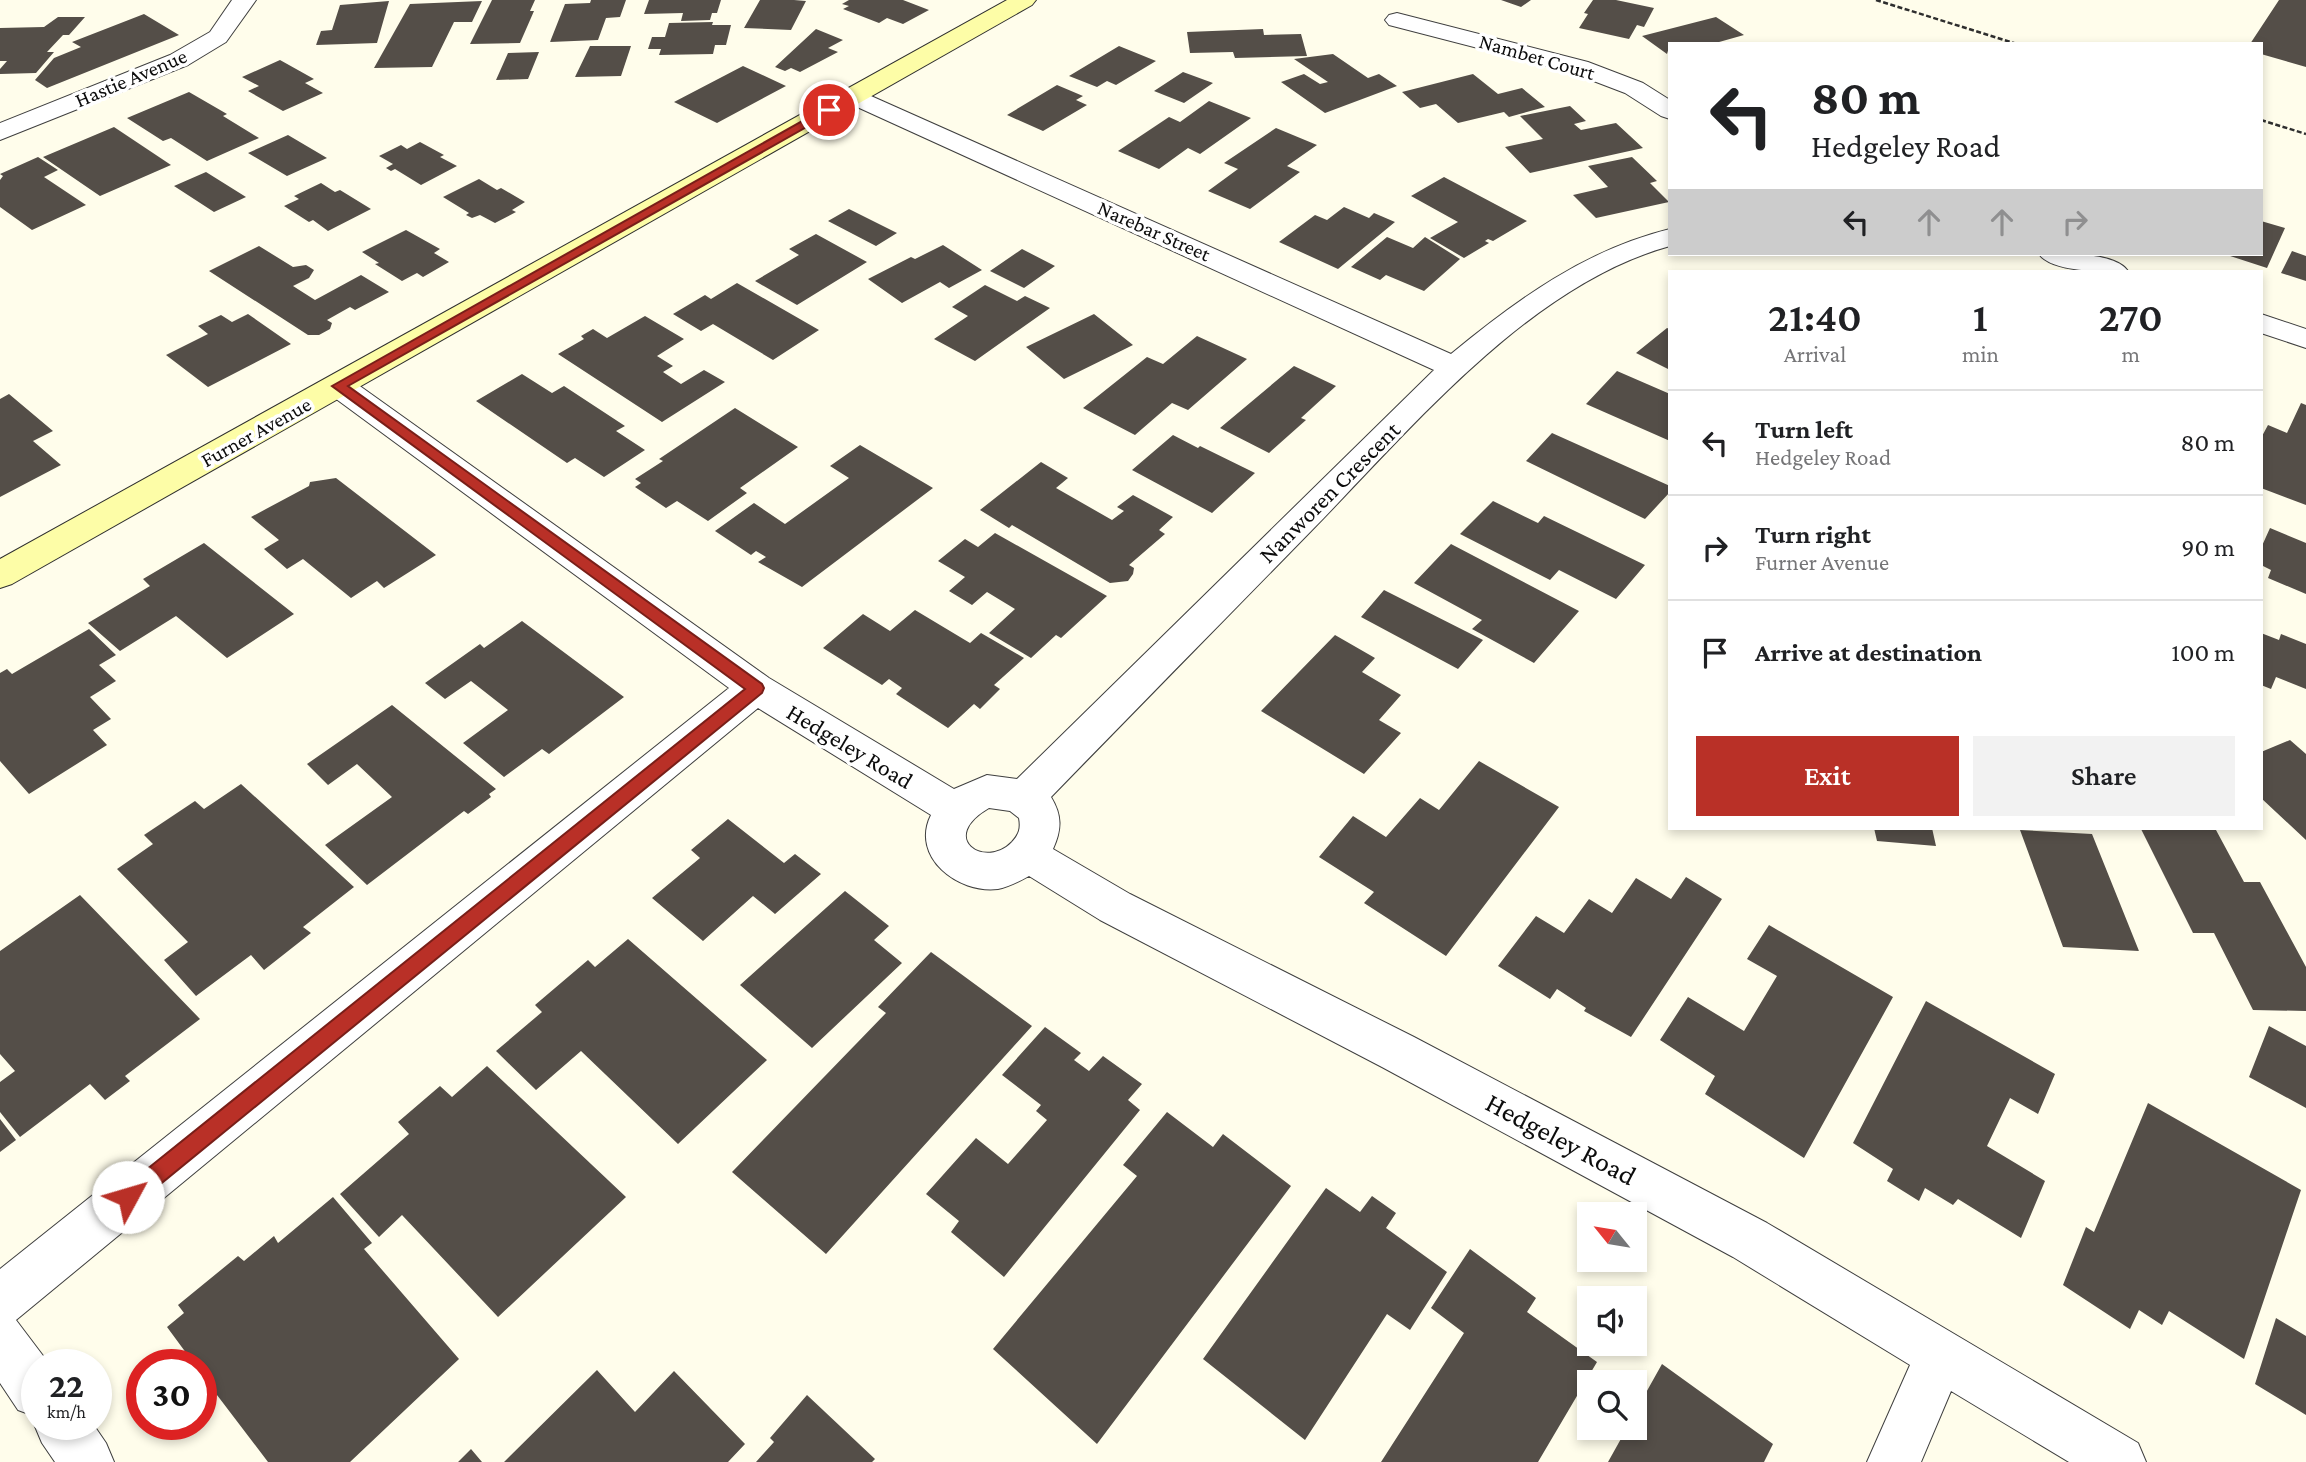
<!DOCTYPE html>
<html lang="en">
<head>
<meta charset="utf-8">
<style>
	:root { --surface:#fff; --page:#f2f2f2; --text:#202124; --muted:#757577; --line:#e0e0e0; --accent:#b93027 }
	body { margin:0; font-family:"Crimson Pro",serif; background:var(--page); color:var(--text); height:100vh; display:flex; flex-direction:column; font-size:26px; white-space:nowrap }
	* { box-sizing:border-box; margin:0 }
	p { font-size:23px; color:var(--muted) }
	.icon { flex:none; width:38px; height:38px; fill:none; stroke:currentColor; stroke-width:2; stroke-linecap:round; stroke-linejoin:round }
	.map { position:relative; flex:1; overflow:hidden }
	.sheet { position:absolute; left:1668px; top:270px; width:595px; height:560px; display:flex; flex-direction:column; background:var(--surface); border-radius:0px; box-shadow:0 4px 10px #0003 }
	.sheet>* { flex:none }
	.top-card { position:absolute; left:1668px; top:42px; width:595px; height:214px; border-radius:0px; box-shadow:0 4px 10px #0003; background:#fff; color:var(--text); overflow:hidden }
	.needle { width:46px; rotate:300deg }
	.buttons { position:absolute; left:1577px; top:1202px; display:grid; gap:14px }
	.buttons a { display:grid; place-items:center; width:70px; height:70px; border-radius:0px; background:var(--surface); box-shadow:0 4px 10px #0003; font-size:35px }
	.speed { position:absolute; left:21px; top:1349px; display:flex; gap:14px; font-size:35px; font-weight:700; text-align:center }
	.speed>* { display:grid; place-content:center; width:91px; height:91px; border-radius:50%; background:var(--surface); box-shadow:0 4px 10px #0003; line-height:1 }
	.speed small { font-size:18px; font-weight:400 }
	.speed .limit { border:10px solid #d22; background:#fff; color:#111 }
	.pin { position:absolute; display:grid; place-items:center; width:60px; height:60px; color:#fff; margin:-30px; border:4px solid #fff; border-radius:50%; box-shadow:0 2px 7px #0007 }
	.me { position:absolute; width:77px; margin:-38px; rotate:51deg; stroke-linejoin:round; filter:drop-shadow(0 0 5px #0008) }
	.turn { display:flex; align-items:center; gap:24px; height:147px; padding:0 28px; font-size:32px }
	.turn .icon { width:91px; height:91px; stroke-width:2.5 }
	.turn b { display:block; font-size:49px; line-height:60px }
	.lanes { display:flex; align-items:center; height:66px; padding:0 28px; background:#0003; justify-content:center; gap:35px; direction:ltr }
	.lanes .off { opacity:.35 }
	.eta { display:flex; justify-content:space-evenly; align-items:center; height:119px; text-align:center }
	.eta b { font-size:42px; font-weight:600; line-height:49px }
	.action { display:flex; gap:14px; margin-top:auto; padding:14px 28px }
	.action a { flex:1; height:80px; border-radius:0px; background:var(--accent); color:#fff; font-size:28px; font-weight:600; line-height:80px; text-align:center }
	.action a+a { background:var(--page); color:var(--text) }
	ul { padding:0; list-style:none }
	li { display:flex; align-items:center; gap:21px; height:105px; padding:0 28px; border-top:2px solid var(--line) }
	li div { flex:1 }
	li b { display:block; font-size:26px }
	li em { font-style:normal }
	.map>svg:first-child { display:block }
	.building { fill:#544e48 }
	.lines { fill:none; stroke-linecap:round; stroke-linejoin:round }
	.street-casing { stroke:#3f3f3f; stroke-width:2 }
	.secondary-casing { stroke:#2e2e2e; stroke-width:2 }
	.path { stroke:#2e2e2e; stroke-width:2.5; stroke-dasharray:5 2.5; stroke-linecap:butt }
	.street { fill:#fff; fill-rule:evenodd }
	.secondary { fill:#fdfda7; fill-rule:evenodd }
	.route { fill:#b93027; stroke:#781f19; stroke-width:2 }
	.labels { text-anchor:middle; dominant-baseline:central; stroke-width:7; stroke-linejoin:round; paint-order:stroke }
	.far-street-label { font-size:21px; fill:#0c0c0c; stroke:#fff }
	.street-label { font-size:24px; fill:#0c0c0c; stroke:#fff }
	.near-street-label { font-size:28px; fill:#0c0c0c; stroke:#fff }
</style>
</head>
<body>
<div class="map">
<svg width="2306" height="1462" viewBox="0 0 2306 1462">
	<rect width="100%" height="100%" fill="#fffdeb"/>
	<path class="building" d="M492,0H535L530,11H534L520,43L470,44Z
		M591,0H626L620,17L606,18L598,40L550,42L565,4L590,3Z
		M649,0H721L717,13H712L710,20L681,21L683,13L644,14Z
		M760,0H794L806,1L791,30L744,28Z
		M849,0H903L929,10L903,24L887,18L879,23L843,9L849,6L842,4Z
		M1501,0H1531L1521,7Z
		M1593,0H1616L1654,8L1644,27L1637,25L1629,39L1579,28L1588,14L1584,13Z
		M2279,0H2306V67L2261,54V44H2250Z
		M389,1L377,43L316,45L321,31L332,30L340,5Z
		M482,1L472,22H454L432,67L374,68L410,4Z
		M144,14L179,35L47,88L35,80L54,58L81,47L72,42Z
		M58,17H85L69,35H63L47,52H54L36,73L0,74V69L7,61H0V28L44,27Z
		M1716,17L1744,35L1712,44H1670L1667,54L1642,36Z
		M713,22L712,25H731L726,45H715L713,54L659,55L661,49H648L652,37H665L669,23Z
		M816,29L843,40L828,48L838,52L800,72L791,68L785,71L775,67Z
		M1263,29L1264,35L1301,34L1307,56L1235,58L1233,52L1190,53L1187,32Z
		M590,46H631L621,76L575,77Z
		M1119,46L1156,61L1116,85L1107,81L1097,87L1069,76Z
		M539,52L528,79L496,80L508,53Z
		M1333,54L1368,78L1379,74L1397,86L1325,113L1281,82L1304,74L1320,84L1328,82L1294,59Z
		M280,60L314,79L305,83L323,93L283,111L248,91L259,86L242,77Z
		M743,66L786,86L717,123L674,102Z
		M1183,72L1213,83L1184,103L1154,91Z
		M1473,74L1498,94L1522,88L1545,107L1509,117L1504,112L1458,123L1436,104L1420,108L1402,92Z
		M1057,85L1083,96L1076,100L1087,105L1043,131L1007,115Z
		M189,92L227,114L223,116L259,138L207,161L171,138L163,141L127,118Z
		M1209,101L1251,118L1200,154L1188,148L1159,169L1118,151L1169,117L1180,122Z
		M1570,106L1586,121L1574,124L1581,130L1616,123L1643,148L1530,173L1505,147L1543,139L1520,116Z
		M114,127L171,165L100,196L43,157Z
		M1276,128L1317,145L1287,166L1300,172L1250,209L1208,191L1238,169L1224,163Z
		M288,135L327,158L287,176L248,153Z
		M420,142L444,155L440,157L457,166L421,185L395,169L391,171L386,168L393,164L379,156L401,145L407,149Z
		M38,157L58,170L44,177L86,205L32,230L0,207V180L3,176L0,174Z
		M1632,157L1657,181L1650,183L1669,202L1596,218L1573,195L1608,187L1588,166Z
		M206,172L246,197L214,212L174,186Z
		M1444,177L1527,221L1493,241L1488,239L1485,241L1489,243L1464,258L1430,238L1458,222L1411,196Z
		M479,179L497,190L501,188L525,202L512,210L516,212L495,223L480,215L472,218L466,215L469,213L443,197Z
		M321,183L335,192L340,190L371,209L328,231L313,220L309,222L284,206L299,199L294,196Z
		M1344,207L1369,218L1374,213L1395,222L1338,269L1279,242L1315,215L1327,220Z
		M849,209L897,233L876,246L828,221Z
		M2261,221L2285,228L2267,268L2224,254H2261Z
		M406,230L440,249L434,253L449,262L423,277L417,273L402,281L375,264L379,263L362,252Z
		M816,234L867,262L797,305L755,281L799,255L789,249Z
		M1387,237L1413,248L1425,237L1460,259L1424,291L1386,275L1380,280L1351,267Z
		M943,245L982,270L949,288L940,282L902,303L868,279L911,257L915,259Z
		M259,246L293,267L306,265L314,270L309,278L293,286L315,300L361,275L389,292L355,310L350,307L327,320L332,323L330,329L319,335H308L209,271Z
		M1022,249L1055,266L1024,288L990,271Z
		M2292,251L2306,256V281L2281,273Z
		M737,283L819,330L773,360L713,324L701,331L673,314L705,295L711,299Z
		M985,285L1017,301L1025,296L1050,308L975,361L934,339L968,316L952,307Z
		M248,314L291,344L208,387L166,355L208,334L198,326L221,315L232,322Z
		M1094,314L1133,345L1064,379L1026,347Z
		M645,316L684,339L657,356L673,366L663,372L681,384L704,370L725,382L662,422L558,354L584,339L581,336L593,329L607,338Z
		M1667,328L1670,329V370L1636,353Z
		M1197,336L1247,359L1188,410L1172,403L1135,435L1083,408L1147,357L1163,364Z
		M1294,366L1336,386L1301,418L1306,420L1269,453L1220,428Z
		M1617,371L1670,394V441L1586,404Z
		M522,374L552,393L564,386L625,426L616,431L645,450L604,477L575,458L567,463L476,401Z
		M9,394L53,431L33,441L61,465L0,497V399Z
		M2301,403L2306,405V505L2261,488V438L2268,425L2287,433Z
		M735,408L798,447L740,488L747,493L708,521L677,501L666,508L635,487L641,483L635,479L663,461L659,459Z
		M1552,433L1670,486V492L1645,519L1526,461Z
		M1173,435L1198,448L1200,446L1255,473L1212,513L1132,470Z
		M860,445L933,488L802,587L758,562L766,557L756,551L751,555L715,531L754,503L785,524L849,478L830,466Z
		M1041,462L1068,478L1056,488L1112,520L1124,511L1117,507L1133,495L1173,517L1159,530L1165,534L1129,565L1134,568L1133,574L1128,581L1110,583L1012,525L1009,528L980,510Z
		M336,478L436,555L384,588L377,581L351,598L303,559L287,569L264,549L279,540L251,517L309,486L310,482Z
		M1493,501L1538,523L1544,516L1645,565L1616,599L1559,570L1550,580L1460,534Z
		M2270,528L2306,543V594L2268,578L2271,570L2261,565V548Z
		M995,533L1107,596L1061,638L1056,635L1031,658L989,633L1015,609L987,592L972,605L949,591L965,577L938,561L965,539L978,547Z
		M204,543L294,614L227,658L176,616L120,651L88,623L150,586L143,579Z
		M1451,544L1579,611L1534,663L1472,629L1482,620L1414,583Z
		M1384,590L1483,640L1458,669L1361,617Z
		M915,610L970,643L981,633L1024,658L994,685L1000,689L980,709L974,704L948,728L896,694L902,688L889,679L882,685L823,648L863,614L890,631Z
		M522,621L624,697L549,754L542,749L504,777L463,743L508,710L471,681L445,699L425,683L480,644L484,648Z
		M89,629L116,655L99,665L116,681L90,697L111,719L93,730L107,745L29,794L0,761V673L7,669L12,674Z
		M2261,633L2279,640L2281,634L2306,644V689L2276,677L2271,689L2261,685Z
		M1335,635L1375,658L1362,672L1401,695L1379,720L1401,733L1364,774L1261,711Z
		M392,705L496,789L489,794L491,797L468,814L464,811L367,885L325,845L392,797L357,764L328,785L307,764Z
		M2290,740L2306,754V840L2261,798V752Z
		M1479,761L1559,807L1446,956L1364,903L1374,892L1319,857L1353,816L1386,837L1420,798L1439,810Z
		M241,784L354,887L303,927L311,933L264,970L251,955L196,996L164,960L188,942L117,869L153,844L144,835L195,801L204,809Z
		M728,819L784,863L795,854L821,874L775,914L753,896L703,941L652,898L700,858L691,850Z
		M1874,828H1932L1936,846L1877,841Z
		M2141,829L2216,830L2244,882H2260L2306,967V1011L2253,1010L2214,933H2193Z
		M2020,830L2092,834L2139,951L2063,947Z
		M1686,877L1722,899L1631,1037L1584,1011L1586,1008L1557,989L1550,999L1498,966L1536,916L1564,933L1589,899L1612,913L1636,878L1671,899Z
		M845,891L889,926L874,940L902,963L812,1048L740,985Z
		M80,895L200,1019L125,1076L130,1081L105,1100L90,1084L20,1137L0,1112V1082L15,1071L0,1054V951Z
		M1769,925L1893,997L1804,1158L1705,1094L1715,1076L1660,1040L1688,997L1744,1031L1777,976L1747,959Z
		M628,939L767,1060L678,1144L581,1051L536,1090L496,1051L542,1012L535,1005L588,960L595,967Z
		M931,952L1032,1026L826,1254L732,1172L886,1013L878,1007Z
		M1926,1001L2055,1074L2038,1114L2010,1098L1987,1146L2045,1181L2021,1238L1958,1199L1953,1205L1925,1188L1919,1201L1887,1181L1893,1169L1853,1143Z
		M2269,1026L2306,1046V1108L2249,1077Z
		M1045,1027L1081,1053L1074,1060L1089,1071L1103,1056L1142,1084L1128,1100L1140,1110L1004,1277L951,1232L959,1221L926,1194L976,1138L1008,1164L1047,1120L1036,1111L1041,1105L1002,1075Z
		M487,1066L626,1197L498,1317L402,1215L379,1237L340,1194L409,1134L398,1122L440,1086L452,1097Z
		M2148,1103L2301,1190L2244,1359L2169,1311L2162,1325L2139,1310L2130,1329L2063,1285L2086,1227L2094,1232Z
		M1167,1112L1213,1147L1223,1134L1291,1186L1097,1444L993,1349L1137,1176L1123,1165Z
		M0,1119L16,1140L0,1152Z
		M1326,1188L1360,1212L1372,1196L1396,1213L1386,1228L1447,1272L1410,1330L1387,1314L1305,1440L1203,1359Z
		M333,1197L372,1243L364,1249L459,1359L350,1462H268L201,1374V1365H195L167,1327L184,1313L178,1305L238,1256L244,1261L274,1236L278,1243Z
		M1470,1249L1536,1298L1527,1312L1597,1362L1538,1462H1381L1464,1333L1431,1308Z
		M2276,1318L2306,1336V1415L2255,1384Z
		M1662,1364L1773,1444L1764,1462H1608L1627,1428H1634V1414Z
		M597,1370L635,1412L674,1371L745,1444L728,1462H504Z
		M807,1395L875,1459L872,1462H756L774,1442L770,1438Z
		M471,1449L482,1462H458Z"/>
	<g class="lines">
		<g class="street-casing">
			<path id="street" d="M232,0H256L226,42L188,65L0,140V123L170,55L210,32Z
				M1397,13L1588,62L1643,83L1670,100V119L1661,116L1625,93L1570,72L1389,25L1385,20L1389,15Z
				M853,88L1451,354C1518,299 1585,250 1670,229V246C1529,285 1412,428 1313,529C1226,618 1138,707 1051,797C1062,815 1062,829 1053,849L1130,894L1414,1037L1767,1223L2138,1443L2146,1462H2069L1951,1391L1921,1462H1867L1910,1365L1733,1257L1382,1067L1100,920L1029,876C1020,881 1009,887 998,889C958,894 910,857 931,815L758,708L16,1320L50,1365H37V1417L18,1410L0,1383V1269L729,688L328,393L323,386L328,379L339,376L350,379L769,678L954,789L987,775L1017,779L1434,370L844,101L840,96L844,91ZM989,808L1010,811L1019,818C1021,829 1019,834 1012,842C985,870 937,838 989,808Z
				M2039,254C2061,253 2115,252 2128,271C2107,272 2052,273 2039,254Z
				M2261,314L2306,329V348L2261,333Z
				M37,1418V1424H93L106,1443L114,1462H55L42,1443L34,1424Z"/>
		</g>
		<g class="secondary-casing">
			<path id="secondary" d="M1007,0H1036L1032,5L12,584L0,588V559Z"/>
		</g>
		<path class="path" d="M1876,0L2017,44
			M2261,120L2306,134"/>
		<use href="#street" class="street"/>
		<use href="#secondary" class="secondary"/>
	</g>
	<path class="route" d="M829,106L835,110L833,112L348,386L762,684L764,688L762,693L136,1204L128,1207L121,1204L118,1197L121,1190L745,689L332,386Z"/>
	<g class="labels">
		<g class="far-street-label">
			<text transform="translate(1537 57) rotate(16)">Nambet Court</text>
			<text transform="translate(131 78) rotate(-23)">Hastie Avenue</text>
			<text transform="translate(1154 231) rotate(24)">Narebar Street</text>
			<text transform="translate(256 432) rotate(-29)">Furner Avenue</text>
		</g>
		<g class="street-label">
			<text transform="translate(1329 492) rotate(-45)">Nanworen Crescent</text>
			<text transform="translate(850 746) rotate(31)">Hedgeley Road</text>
		</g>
		<g class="near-street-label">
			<text transform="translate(1561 1139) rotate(28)">Hedgeley Road</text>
		</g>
	</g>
</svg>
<div class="buttons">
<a><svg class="needle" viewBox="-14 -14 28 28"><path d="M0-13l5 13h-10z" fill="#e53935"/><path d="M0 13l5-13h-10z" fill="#757577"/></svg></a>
<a><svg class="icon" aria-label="sound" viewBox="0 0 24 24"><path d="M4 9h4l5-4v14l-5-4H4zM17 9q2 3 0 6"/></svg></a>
<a><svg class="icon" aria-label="search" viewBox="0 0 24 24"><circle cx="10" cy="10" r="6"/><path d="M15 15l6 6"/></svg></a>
</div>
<div class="speed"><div>22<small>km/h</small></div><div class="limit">30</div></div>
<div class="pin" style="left:829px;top:110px;background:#d93025"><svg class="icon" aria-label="arrive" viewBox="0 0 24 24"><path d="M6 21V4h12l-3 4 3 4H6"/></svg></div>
<svg class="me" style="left:128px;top:1197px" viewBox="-20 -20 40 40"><circle r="19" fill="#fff"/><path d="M0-13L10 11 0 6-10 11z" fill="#b93027"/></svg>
<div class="top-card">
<div class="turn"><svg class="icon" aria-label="left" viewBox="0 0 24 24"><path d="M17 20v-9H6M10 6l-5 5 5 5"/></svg><div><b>80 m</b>Hedgeley Road</div></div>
<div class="lanes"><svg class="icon" aria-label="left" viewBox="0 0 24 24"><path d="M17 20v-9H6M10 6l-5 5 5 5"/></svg><svg class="icon off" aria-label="ahead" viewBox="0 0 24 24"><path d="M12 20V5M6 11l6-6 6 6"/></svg><svg class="icon off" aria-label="ahead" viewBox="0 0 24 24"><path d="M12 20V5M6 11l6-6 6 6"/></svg><svg class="icon off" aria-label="right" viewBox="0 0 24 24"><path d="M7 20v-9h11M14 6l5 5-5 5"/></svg></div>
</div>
<section class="sheet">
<div class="eta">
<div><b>21:40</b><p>Arrival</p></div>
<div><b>1</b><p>min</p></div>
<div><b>270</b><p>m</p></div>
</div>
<ul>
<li><svg class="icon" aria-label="left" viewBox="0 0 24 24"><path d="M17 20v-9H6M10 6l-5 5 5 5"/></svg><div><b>Turn left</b><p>Hedgeley Road</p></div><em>80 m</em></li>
<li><svg class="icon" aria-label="right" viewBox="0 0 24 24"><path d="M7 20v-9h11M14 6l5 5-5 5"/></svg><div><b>Turn right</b><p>Furner Avenue</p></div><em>90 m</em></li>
<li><svg class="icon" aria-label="arrive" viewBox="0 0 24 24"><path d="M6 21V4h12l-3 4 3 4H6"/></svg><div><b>Arrive at destination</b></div><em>100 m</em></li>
</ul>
<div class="action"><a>Exit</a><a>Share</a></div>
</section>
</div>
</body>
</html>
